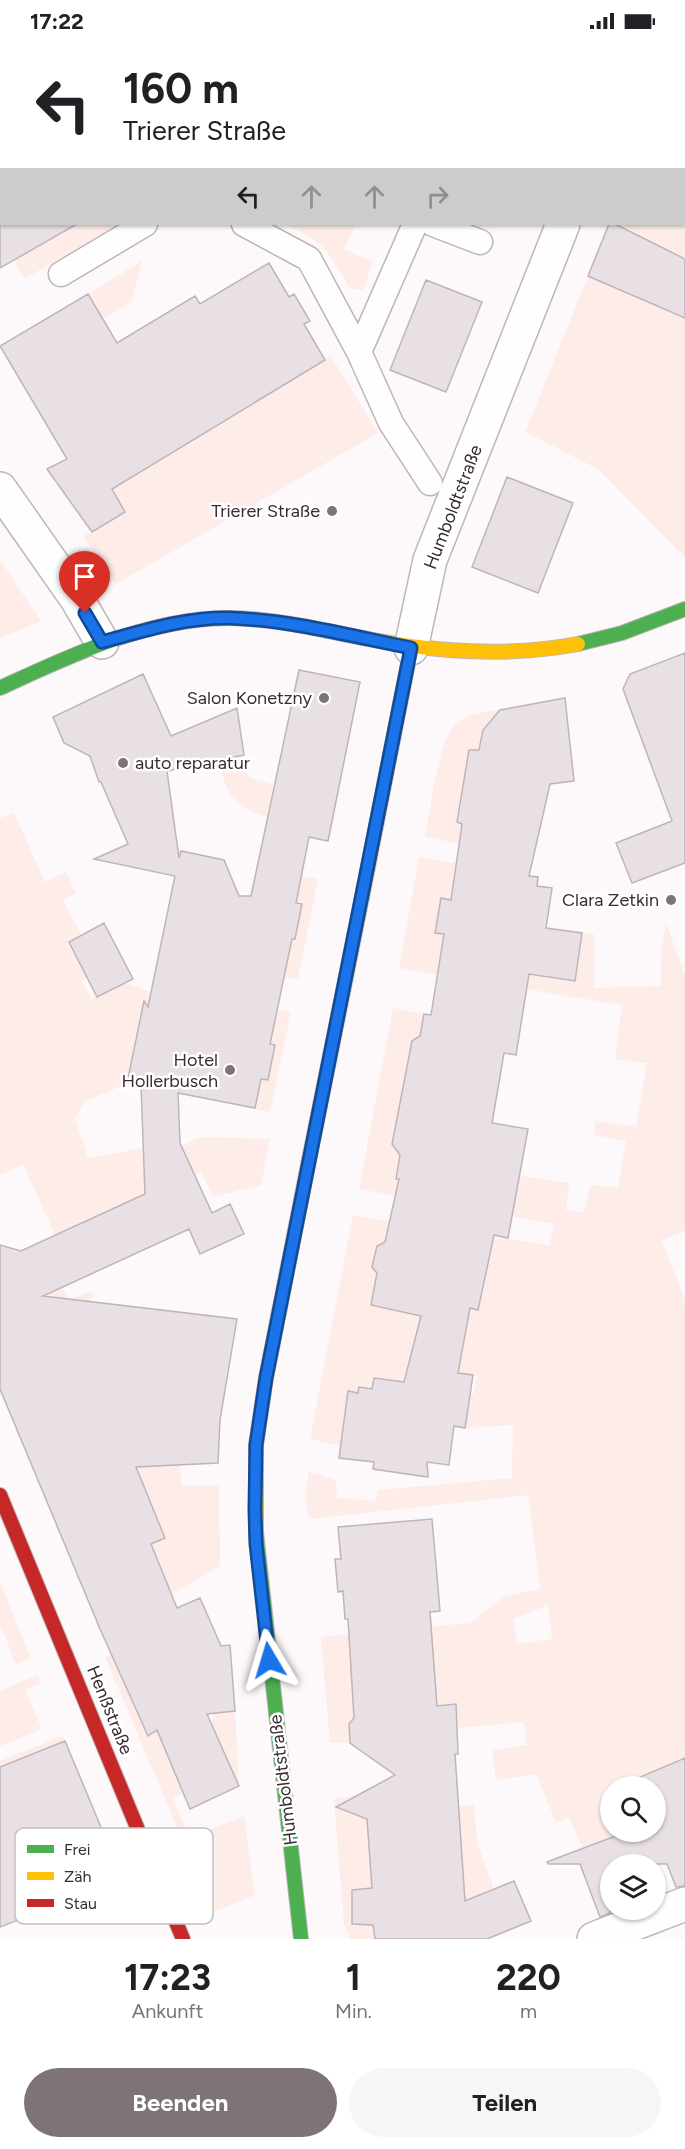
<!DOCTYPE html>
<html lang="de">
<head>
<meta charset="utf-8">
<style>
	:root { --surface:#fff; --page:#f6f6f6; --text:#202124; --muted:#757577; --accent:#7e7376 }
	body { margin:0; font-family:Figtree,sans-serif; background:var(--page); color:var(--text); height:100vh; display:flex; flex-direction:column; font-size:22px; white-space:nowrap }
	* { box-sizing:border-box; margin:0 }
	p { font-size:20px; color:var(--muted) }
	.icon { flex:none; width:33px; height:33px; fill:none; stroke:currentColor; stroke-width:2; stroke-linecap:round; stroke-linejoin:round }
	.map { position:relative; height:1897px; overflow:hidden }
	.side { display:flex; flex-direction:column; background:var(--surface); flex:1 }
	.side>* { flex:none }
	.top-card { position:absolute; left:0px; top:0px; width:686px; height:183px; box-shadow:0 2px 4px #0004; background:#fff; color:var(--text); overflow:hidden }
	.controls { position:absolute; left:600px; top:1734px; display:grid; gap:12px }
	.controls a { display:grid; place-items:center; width:66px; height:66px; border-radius:50%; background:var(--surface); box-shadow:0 2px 4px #0004; font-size:30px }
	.pin { position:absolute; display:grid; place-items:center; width:51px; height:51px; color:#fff; margin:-62px -26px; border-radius:50% 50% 50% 0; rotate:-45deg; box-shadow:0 0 6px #0007 }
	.pin .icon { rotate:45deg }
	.me { position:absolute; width:66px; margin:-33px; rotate:353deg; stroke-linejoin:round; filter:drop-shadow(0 0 4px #0008) }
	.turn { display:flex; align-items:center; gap:21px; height:126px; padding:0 24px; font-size:27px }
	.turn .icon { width:78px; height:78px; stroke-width:2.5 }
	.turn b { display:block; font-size:42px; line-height:51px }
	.lanes { display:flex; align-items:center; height:57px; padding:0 24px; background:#0003; justify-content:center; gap:30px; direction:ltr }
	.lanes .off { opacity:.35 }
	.eta { display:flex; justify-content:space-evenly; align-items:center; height:102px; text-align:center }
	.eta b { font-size:36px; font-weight:700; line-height:42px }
	.primary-button { display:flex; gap:12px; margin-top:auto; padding:12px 24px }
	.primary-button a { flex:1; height:69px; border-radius:36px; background:var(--accent); color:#fff; font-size:24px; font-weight:700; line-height:69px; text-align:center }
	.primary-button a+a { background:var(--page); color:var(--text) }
	.status { display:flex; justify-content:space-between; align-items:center; height:42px; padding:0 30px; background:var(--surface); direction:ltr }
	.status svg { height:16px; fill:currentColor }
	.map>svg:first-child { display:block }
	.green { fill:#feece8; fill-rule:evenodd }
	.building { fill:#e9e0e5; stroke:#bdb5b9; stroke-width:1.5 }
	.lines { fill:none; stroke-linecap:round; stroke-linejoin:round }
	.lane-casing { stroke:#bdb5b8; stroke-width:27 }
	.street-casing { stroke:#bdb5b8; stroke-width:36 }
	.fast-casing { stroke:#bdb5b8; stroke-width:16 }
	.slow-casing { stroke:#bdb5b8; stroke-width:16 }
	.jam-casing { stroke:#bdb5b8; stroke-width:16 }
	.lane { stroke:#fffefe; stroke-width:24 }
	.street { stroke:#fffefe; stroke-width:33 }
	.fast { stroke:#4caf50; stroke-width:14 }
	.slow { stroke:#ffc107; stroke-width:14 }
	.jam { stroke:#c62828; stroke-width:14 }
	.route-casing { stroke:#114b97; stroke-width:15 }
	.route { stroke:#1a73e8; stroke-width:10 }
	.poi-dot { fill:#7e7376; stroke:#fff; stroke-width:2 }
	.labels { text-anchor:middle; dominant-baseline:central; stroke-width:5; stroke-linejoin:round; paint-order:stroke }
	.street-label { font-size:18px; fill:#392c30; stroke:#fff }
	.poi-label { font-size:18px; fill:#392c30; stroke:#fff; text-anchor:end }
	.key { fill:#fff; stroke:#c4c0c1; stroke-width:1.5 }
	.key-label { font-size:16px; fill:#392c30 }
</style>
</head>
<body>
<div class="status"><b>17:22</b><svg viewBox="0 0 49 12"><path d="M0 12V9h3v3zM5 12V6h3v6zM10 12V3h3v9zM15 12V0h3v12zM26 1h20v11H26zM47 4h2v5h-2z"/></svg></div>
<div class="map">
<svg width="685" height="1897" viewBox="0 0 685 1897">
	<rect width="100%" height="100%" fill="#fdf8f9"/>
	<path class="green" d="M0,0H279L280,1L2,2L0,71Z
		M685,26V227L660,204L615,182H684Z
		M45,182H113L117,183L24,237L14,218L53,195Z
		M284,182H355L344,207L373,220L363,248L350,247C329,210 325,200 284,182Z
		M142,219L132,259L103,277L88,252Z
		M588,234L685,276V515L598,427L525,390Z
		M331,314L378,391L116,542L83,494L92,490L104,432L146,426L182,405L211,380L215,385L256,361L253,355L288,340Z
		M0,518L41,579L0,596Z
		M500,668L483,688L479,708L469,709L457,780L537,797L534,816L425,795C431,769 437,697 457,681C470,671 485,670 500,668Z
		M244,713L245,728L250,736L273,742L267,775C234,765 224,751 220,717Z
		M14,771L45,840L66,830L76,851L63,858L81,893L69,900L87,935L82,939L91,957L126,941L153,951L127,1041L85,1060L75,1077L88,1116L144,1106L180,1104L200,1095L270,1097L261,1143L213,1155L201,1130L171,1145L190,1188L135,1212L114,1167L55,1193L23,1122L0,1133V776Z
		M419,815L455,821L451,858L441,856L435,891L444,892L440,919L557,936L578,921L582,891L595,893L594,946L661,944V913L666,881L685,933V1189L662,1198L685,1259V1728L631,1739L633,1744H610V1790H652L663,1813L641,1822L626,1790L583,1806L569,1776L556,1780L536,1732L496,1738L492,1708L527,1703L524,1680L457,1686L456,1663L354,1676L349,1682L350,1701H330L321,1595L470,1581L505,1554L540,1547L528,1453L309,1477L305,1454L309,1430L336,1438L337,1456L376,1459L378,1448L512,1436L513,1383L465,1386L470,1351L474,1352L477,1334L440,1329L437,1345L374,1336L372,1347L359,1345L358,1351L348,1350L341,1404L310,1397L353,1173L389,1180L385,1200L377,1204L372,1225L377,1231L371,1263L421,1274L419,1281L443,1286L483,1198L513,1197L549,1204L554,1182L359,1147L393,966L424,972L420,994L412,999L392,1102L400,1113L396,1137L515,1158L520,1134L569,1141L566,1168L584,1170L591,1143L618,1146L626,1099L594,1093L596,1079L636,1085L647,1021L615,1017L622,963L399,926ZM548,1563L552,1597L517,1602L513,1577Z
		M301,834L318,837L298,937L285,935L287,925L282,924L287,896L295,897L302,863L296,861Z
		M279,968L291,970L270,1070L255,1067L261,1037L268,1038L275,1004L266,1002L272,975H277Z
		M50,1216L69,1258L91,1249L94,1254L89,1258L112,1307L180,1423L181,1443L219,1444L220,1524L172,1552L151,1502L165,1496L15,1221Z
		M0,1539L31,1616L16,1622L0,1582Z
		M112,1613L148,1693L157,1688L183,1751L173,1756L189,1796L244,1774L255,1853L209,1872L183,1799L105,1615Z
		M37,1633L41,1641L25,1648L42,1687L0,1704V1649Z
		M235,1669L239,1744L211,1681L214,1672Z
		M63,1694L65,1699L7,1723L0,1784V1719Z
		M357,1754L358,1773L460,1792L459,1765L474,1763L477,1801L494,1847L455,1864L352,1848L353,1882L373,1883L375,1897H351L344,1882L334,1757Z"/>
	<path class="building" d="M0,182H77L0,226Z
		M609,182H615L685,217V276L588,234Z
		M269,221L289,255L294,252L310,279L304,282L325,318L112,447L125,470L92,490L47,427L67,417L0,304L88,252L117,301L195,254L200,262Z
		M426,238L482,260L446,350L390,328Z
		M507,435L573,461L538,551L472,525Z
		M685,611V821L632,841L616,801L672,779L623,647L630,632Z
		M299,628L360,640L328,799L309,795L296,861L302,862L295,897H292L270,1002L275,1003L268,1038L261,1037L255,1066L178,1051L180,1101L212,1171L230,1162L244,1192L200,1212L189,1187L43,1254L237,1277L220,1378L218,1421L136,1425L165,1496L151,1502L177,1566L200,1556L221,1604L230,1603L235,1669L207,1672L239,1744L190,1767L157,1688L148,1694L100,1587L0,1347V1203L21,1209L145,1152L141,1043L127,1041L144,959L148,965L175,834L94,817L128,802L101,740H99L90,714L64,701L53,675L143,632L171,694L237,666L244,713L167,729L179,816L181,809L224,818L239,854H251Z
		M565,656L574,739L550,742L529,834L538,835L537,844L552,846L546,886L582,891L575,939L529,932L516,1013L504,1011L492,1081L528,1087L508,1196L494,1193L478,1268L470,1266L458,1331L473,1333L465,1386L454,1384L449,1423L427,1420L428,1435L373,1427L374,1420L339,1416L348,1349L358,1351L359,1345L372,1347L374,1336L404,1340L421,1274L371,1263L377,1231L372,1225L377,1204L385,1200L399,1137H396L400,1113L392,1102L412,999L420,994L424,972L431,973L444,892L435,891L441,856L451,858L462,782L457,780L469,708H479L483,688L500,668Z
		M104,881L133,937L97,955L69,900Z
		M432,1477L440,1569L430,1570L437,1664L456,1662L458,1712H455L465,1859L514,1839L531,1879L487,1897H375L373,1883L352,1882V1848L372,1846L367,1777L336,1765L395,1733L350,1701L349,1682L354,1676L348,1577H345L343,1549L338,1550L335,1517H341L338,1485Z
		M65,1699L123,1838L0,1885V1725Z
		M685,1716V1844L676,1845L667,1822H610V1871L600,1875L580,1822H548L547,1820L626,1790H656V1744H633L631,1739Z"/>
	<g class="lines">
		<g class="lane-casing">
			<path id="lane" d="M244,182L309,217L359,310L391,381L430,441
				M433,182L480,200
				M61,232L145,182
				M359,310L415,182"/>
		</g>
		<g class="street-casing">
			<path id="street" d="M617,0V2
				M0,447L77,557L102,600
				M411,606L430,518L563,182
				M594,1897L685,1862"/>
		</g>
		<g class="fast-casing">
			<path id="fast" d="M578,602L622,591L685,567
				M0,646C72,613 146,577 227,576C261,576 295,582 328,589
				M307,1128L362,855
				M256,1490L301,1897"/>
		</g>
		<g class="slow-casing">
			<path id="slow" d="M328,589C411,607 492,618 578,602
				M256,1490V1403L266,1336L307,1128"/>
		</g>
		<g class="jam-casing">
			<path id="jam" d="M362,855L411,606
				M0,1453L183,1897"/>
		</g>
		<use href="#lane" class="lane"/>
		<use href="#street" class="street"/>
		<use href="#fast" class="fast"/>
		<use href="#slow" class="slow"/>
		<use href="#jam" class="jam"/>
	</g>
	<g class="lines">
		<g class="route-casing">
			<path id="route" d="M85,571L102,600C143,589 186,575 229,576C290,578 351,594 411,606L266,1336L256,1403L255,1467L256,1502L269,1618"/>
		</g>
		<use href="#route" class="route"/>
	</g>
	<g class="poi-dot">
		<circle cx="332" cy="469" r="6"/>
		<circle cx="324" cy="656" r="6"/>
		<circle cx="123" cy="721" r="6"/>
		<circle cx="671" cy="858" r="6"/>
		<circle cx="230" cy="1028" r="6"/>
	</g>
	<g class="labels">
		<g class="street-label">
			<text transform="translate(453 465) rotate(-69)">Humboldtstraße</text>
			<text transform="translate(110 1668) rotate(68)">Henßstraße</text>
			<text transform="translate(283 1738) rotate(-97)">Humboldtstraße</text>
		</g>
		<g class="poi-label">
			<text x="320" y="469">Trierer Straße</text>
			<text x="312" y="656">Salon Konetzny</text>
			<text x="135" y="721" text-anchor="start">auto reparatur</text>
			<text x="659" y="858">Clara Zetkin</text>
			<text x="218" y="1018">Hotel<tspan x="218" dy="21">Hollerbusch</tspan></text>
		</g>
	</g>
	<rect x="15" y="1786" width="198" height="96" rx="9" class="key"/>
	<rect x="27" y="1803" width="27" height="8" fill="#4caf50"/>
	<rect x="27" y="1830" width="27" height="8" fill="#ffc107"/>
	<rect x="27" y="1857" width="27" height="8" fill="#c62828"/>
	<g class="key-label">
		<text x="64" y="1813">Frei</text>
		<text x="64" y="1840">Zäh</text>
		<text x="64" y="1867">Stau</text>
	</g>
</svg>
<div class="controls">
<a><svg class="icon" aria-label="search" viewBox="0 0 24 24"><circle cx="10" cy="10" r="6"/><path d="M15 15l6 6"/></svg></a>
<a><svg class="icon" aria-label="layers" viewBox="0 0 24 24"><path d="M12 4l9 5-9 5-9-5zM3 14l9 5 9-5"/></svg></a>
</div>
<div class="pin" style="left:85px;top:571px;background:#d93025"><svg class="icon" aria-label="arrive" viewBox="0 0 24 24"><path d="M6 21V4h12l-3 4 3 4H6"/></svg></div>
<svg class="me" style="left:269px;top:1618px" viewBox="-20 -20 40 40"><path d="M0-17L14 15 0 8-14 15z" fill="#1a73e8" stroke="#fff" stroke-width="4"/></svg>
<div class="top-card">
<div class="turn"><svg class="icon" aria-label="left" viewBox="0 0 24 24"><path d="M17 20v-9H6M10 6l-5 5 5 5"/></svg><div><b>160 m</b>Trierer Straße</div></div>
<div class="lanes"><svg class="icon" aria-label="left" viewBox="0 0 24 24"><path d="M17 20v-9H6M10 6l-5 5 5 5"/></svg><svg class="icon off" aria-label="ahead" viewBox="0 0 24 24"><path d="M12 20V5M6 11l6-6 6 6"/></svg><svg class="icon off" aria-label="ahead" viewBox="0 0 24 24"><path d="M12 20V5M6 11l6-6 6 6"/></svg><svg class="icon off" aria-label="right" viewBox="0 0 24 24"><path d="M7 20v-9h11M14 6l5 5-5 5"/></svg></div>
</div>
</div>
<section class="side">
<div class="eta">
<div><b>17:23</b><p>Ankunft</p></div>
<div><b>1</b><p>Min.</p></div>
<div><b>220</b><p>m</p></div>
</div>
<div class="primary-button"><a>Beenden</a><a>Teilen</a></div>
</section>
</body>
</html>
